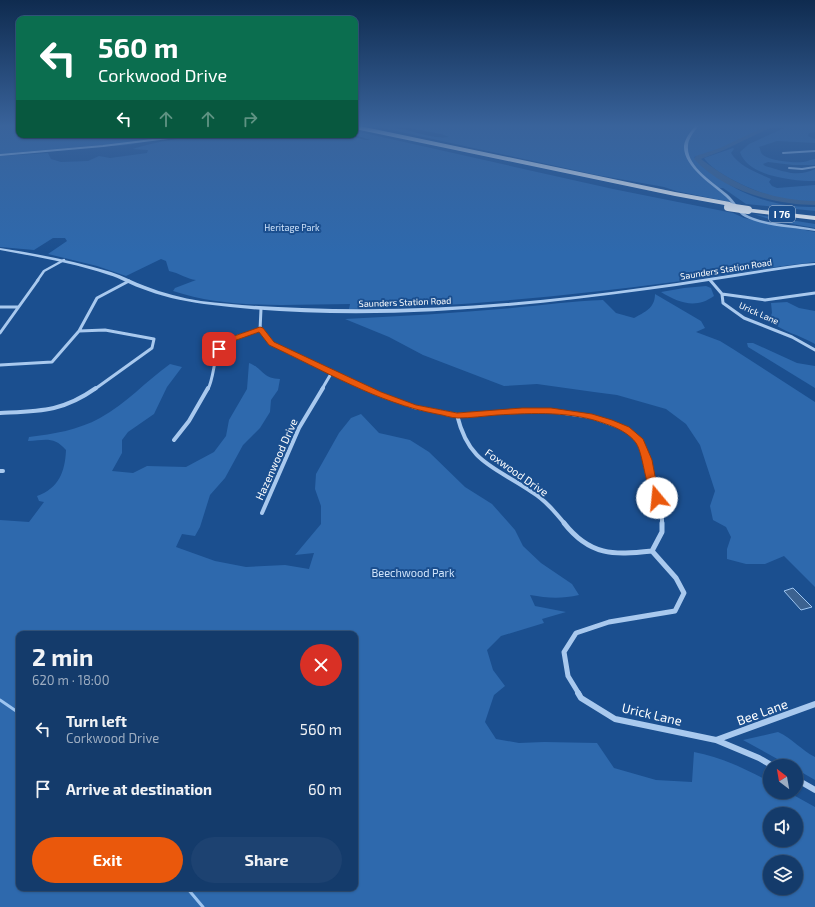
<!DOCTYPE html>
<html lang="en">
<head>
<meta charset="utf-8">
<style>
	:root { --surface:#143b6b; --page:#1d4271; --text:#f1f3f6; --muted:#9dadc1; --line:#33557e; --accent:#ea580c }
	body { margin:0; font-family:"Exo 2",sans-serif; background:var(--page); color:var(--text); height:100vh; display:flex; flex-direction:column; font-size:15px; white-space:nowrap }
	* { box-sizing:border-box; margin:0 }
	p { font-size:13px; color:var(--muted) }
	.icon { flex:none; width:22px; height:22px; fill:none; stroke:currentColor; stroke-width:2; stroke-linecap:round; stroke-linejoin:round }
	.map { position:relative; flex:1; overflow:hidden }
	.details { position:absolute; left:16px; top:631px; width:342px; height:260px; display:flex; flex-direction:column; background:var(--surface); border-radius:8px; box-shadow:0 1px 3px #0004,0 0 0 1px var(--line) }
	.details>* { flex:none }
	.top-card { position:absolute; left:16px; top:16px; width:342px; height:122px; border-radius:8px; box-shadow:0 1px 3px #0004,0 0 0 1px var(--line); background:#0b6e4f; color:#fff; overflow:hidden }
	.needle { width:26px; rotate:329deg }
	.tools { position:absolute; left:763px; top:759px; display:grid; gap:8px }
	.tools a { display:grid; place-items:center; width:40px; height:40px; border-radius:50%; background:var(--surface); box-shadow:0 1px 3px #0004,0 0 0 1px var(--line); font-size:20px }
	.pin { position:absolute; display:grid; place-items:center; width:34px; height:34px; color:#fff; margin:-17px; border-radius:8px; box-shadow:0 2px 6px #0006 }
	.me { position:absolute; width:44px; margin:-22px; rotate:343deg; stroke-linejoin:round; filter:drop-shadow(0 0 3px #0008) }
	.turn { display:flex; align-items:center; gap:14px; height:84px; padding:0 16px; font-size:18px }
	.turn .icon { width:52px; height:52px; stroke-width:2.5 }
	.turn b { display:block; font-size:28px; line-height:34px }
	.lanes { display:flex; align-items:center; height:38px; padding:0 16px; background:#0003; justify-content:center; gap:20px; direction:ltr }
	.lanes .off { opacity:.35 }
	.round { display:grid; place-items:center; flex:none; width:42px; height:42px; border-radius:21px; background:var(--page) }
	.head { display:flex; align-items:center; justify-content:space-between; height:68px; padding:0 16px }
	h1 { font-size:24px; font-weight:700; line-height:30px }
	.primary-button { display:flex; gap:8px; margin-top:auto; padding:8px 16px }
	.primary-button a { flex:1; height:46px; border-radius:24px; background:var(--accent); color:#fff; font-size:16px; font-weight:700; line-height:46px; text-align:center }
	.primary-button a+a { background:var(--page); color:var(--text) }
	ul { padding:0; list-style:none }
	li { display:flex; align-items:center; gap:12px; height:60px; padding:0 16px }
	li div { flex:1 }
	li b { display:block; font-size:15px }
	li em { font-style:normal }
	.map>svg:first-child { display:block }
	.green { fill:#2e69ad; fill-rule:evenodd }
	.water { fill:#3c6290; stroke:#9cc4f0 }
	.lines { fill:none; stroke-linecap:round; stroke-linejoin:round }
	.stream { stroke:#9cc4f0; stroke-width:3 }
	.river { fill:#3c6290; fill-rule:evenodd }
	.minor-far5 { stroke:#a9c9ee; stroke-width:2 }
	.minor-far4 { stroke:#a9c9ee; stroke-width:2.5 }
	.minor-far3 { stroke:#a9c9ee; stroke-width:3 }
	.minor-far2 { stroke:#a9c9ee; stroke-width:4 }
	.minor-far1 { stroke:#a9c9ee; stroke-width:5 }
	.minor { stroke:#a9c9ee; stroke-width:6 }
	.tertiary { fill:#a9c9ee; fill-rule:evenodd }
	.motorway { fill:#fff; fill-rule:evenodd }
	.motorway-bridge { stroke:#fff; stroke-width:8 }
	.route { fill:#ea580c; stroke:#983908 }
	.labels { text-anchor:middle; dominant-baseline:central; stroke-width:4; stroke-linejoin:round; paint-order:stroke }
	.far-park-label { font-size:9px; fill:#cfe3fa; stroke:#1b4f8f }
	.far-street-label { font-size:9px; fill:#fff; stroke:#1b4f8f }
	.shield { fill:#1b4f8f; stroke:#bbcadd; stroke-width:1 }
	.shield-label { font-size:10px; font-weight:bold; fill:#fff }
	.street-label { font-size:11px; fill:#fff; stroke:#1b4f8f }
	.park-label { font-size:11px; fill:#cfe3fa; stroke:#1b4f8f }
	.near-street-label { font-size:13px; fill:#fff; stroke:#1b4f8f }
</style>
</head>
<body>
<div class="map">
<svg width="815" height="907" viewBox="0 0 815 907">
	<rect width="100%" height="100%" fill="#1b4f8f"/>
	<path class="green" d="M0,125H19V135H183C175,136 166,136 158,138C140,143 121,148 101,145L0,154Z
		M403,125H771L766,129L732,143L721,149L694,157C703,165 711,173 721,179C747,198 783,208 815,207V211L746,204L723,188H716L728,198L730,202L676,191L664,187L597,175L382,128C404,125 427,140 449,137L441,134L399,126Z
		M791,125H815V132L809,133L808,136L815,139V143L777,141L759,147C761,150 760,152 763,155C771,161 793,163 803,162C807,162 811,159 815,159V165H793L768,162L763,164L765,166C784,171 797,178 815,169V181C793,181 747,176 740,152L749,144Z
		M355,131L613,189L733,213L744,218L815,232V262C768,267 721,276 674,282C567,296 458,307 349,309L350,304C292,304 230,310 173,291L175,288L196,280C187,279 179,273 169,271L166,261L161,259L126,276L97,266L48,254L67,241L65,238H53L34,250L0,247V156L48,153L51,159L61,162L88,161L99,156L110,158L147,153L148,150L132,149C198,128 275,135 344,135L366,140H370L355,135Z
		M733,148L734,149L731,153C740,167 756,172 771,179L769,182L772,186L777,188L815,185V201C792,209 717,179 704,158Z
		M753,214L815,224V228L776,221Z
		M706,286L711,288L714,296C696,309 679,303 661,292L684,288Z
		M655,294L701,321L705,328L696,332L720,341L733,349L815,402V587L784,556L765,564H746L727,559V549L731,537L726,527L713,520L710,506L715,491L700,445L686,424L666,409L617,395L594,392L537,384L504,386L423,355L389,337L345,319C401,316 457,313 512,308C543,305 573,301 603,300L616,313L634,318C645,312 655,308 655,294Z
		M787,302L799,308L815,311V344C800,335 782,332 769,320L772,313L771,303Z
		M747,343H753L797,363L815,366V388L748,347Z
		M249,363C263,368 262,379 280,379L278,390L271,400L270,412L260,428L243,445L225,478L210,495L200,527L195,536L182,534L176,547L215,561L246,567L285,565L309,569L314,553L295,555L321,524V506L315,489L316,474L339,433L351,418L361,414L379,433L410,440L429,452L465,487L492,504L515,530L523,546L541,563L572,584L579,595C561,599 547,598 530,595L535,606L566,612L542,619L544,623L501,636L487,650L493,670L505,686L494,695L485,722L496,739L519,743L544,742L597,743L614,768L656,780L692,782L694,752C721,757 746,769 770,782V792H788L815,807V907H0V520L29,522L44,502L39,501L37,496C59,488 65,472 66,450C54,436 45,440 28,441L29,437C54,434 78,430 100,418C126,404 146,381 170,364L182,367L167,387L154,414L128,432L122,440V453L112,471L133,473L147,466L186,467L214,452L226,436L229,420L247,389ZM19,634H355V888H19ZM770,814H796V840H770ZM770,862H796V888H770Z
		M778,732C792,738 801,750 815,757V780L796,769V766H790L743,740Z"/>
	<path class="water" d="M793,588L812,607L801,610L784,591Z"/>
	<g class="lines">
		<path class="stream" d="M0,700L19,713
			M187,888L203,907"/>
		<path class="river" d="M768,125H776L724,150L701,159C736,186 769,200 815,201V205C774,205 722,190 694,159L696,156L720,148Z"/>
		<path class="minor-far5" d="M783,153L815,151
			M0,155L103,146L193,135
			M789,168L802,169L815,167"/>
		<path class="minor-far4" d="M37,281L44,271L64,260"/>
		<path class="minor-far3" d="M710,280L722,294L723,303L744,318L792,337L815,350
			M722,294L765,300L815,293
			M0,307H18
			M261,309L260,330L272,344L367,389
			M79,331L105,330L154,339L152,348L95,389
			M0,333L38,280
			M0,365L52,362L79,331L97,298L129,281
			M208,389C215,376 213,352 224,342C230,337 252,333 260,330
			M322,389L332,372"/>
		<path class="minor-far2" d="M365,388L414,407L457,415L522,411H551L592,417L626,429L640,441L648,460L662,517V524
			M0,413C40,411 62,412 96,388
			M457,415C469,464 494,466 532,492C545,500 555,512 565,524
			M174,440L189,421L208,388
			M0,471H3
			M262,513L299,428L323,388"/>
		<path class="minor-far1" d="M564,523C590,556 613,555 652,551
			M652,551L662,532V523
			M579,694L568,676L564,652L576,633L609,622L675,611L684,593L676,578L652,551"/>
		<path class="minor" d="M578,693L581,698L615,719L716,740L759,758L773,766
			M716,740L815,704
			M796,779L815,790"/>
		<path class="tertiary" d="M696,125H699C695,131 688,138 688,146C686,166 714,183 727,194C735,201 740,212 749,216C769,225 793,224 815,229V231C792,227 766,227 745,217C737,213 733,203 726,197C713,185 683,167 684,146C685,138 691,131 696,125Z
			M0,248C38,254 75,261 111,272C123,276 134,282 145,286C163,293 182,298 201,301C234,305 268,307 302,308C418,313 534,303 648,287C699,280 750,271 802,264L815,263V265C759,272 703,283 647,290C501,310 351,323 204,304C182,301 160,296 140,288C129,284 120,278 109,275C74,263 37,257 0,250Z"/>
		<path class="motorway" d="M355,125L675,192L730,202L733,204L730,206L675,196L355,129Z
			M745,208L815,216V220L748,212L744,210Z"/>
		<path class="motorway-bridge" d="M728,207L748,210"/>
	</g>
	<linearGradient id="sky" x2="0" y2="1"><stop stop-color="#0f2b4f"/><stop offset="0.5" stop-color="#39639b"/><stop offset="1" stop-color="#39639b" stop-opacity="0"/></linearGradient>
	<rect width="815" height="252" fill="url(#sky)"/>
	<path class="route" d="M260,327L263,328L274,342L381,392L416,405L457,413L522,408H551L592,414L612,420L629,427L643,439L652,460L655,476L662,498L657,501C646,498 644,454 636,443C630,434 616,427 606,424C572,411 533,413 497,415C484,416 471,418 458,418C451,418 444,415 437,414C378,403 323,370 269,345L259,332L228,343L221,351H219L215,349L223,340Z"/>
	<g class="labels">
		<g class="far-park-label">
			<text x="292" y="227">Heritage Park</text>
		</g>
		<g class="far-street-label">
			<text transform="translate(726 269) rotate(-9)">Saunders Station Road</text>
			<text transform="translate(405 302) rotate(-2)">Saunders Station Road</text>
			<text transform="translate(759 313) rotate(24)">Urick Lane</text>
		</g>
		<rect class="shield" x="769" y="206" width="26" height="16" rx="3"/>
		<g class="shield-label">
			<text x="782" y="214">I 76</text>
		</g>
		<g class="street-label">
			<text transform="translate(276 459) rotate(-66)">Hazenwood Drive</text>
			<text transform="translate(517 472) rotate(35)">Foxwood Drive</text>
		</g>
		<g class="park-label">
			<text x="413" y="572">Beechwood Park</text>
		</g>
		<g class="near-street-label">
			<text transform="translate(762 712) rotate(-20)">Bee Lane</text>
			<text transform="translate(652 714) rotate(13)">Urick Lane</text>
		</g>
	</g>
</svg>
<div class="tools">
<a><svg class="needle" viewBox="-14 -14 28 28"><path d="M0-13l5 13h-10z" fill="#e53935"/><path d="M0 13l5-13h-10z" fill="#9dadc1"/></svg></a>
<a><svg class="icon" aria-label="sound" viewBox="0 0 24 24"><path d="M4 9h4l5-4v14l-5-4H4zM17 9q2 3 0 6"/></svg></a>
<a><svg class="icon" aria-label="layers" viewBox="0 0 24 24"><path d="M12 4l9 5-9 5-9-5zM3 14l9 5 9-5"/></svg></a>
</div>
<div class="pin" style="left:219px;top:349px;background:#d93025"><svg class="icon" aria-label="arrive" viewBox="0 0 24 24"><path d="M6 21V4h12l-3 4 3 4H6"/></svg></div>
<svg class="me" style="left:657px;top:498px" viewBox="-20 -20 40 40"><circle r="19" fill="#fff"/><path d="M0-13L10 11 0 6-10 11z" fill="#ea580c"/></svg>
<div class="top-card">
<div class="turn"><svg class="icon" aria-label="left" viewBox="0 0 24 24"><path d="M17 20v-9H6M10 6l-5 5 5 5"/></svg><div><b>560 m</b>Corkwood Drive</div></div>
<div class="lanes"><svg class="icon" aria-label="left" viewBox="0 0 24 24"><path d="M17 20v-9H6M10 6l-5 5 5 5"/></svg><svg class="icon off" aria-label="ahead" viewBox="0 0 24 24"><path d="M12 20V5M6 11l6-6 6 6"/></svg><svg class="icon off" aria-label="ahead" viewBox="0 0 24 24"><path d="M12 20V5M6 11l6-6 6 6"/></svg><svg class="icon off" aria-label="right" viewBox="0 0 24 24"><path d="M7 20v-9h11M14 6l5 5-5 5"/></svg></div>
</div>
<section class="details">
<div class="head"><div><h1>2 min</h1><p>620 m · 18:00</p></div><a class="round" style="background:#d93025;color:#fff"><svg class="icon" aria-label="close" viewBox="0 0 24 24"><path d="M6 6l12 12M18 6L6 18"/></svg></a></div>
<ul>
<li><svg class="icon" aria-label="left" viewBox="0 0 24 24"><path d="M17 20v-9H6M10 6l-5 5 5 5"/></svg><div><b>Turn left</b><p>Corkwood Drive</p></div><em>560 m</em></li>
<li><svg class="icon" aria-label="arrive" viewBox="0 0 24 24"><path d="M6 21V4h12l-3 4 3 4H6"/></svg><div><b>Arrive at destination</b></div><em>60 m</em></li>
</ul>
<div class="primary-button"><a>Exit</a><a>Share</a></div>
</section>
</div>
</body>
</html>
